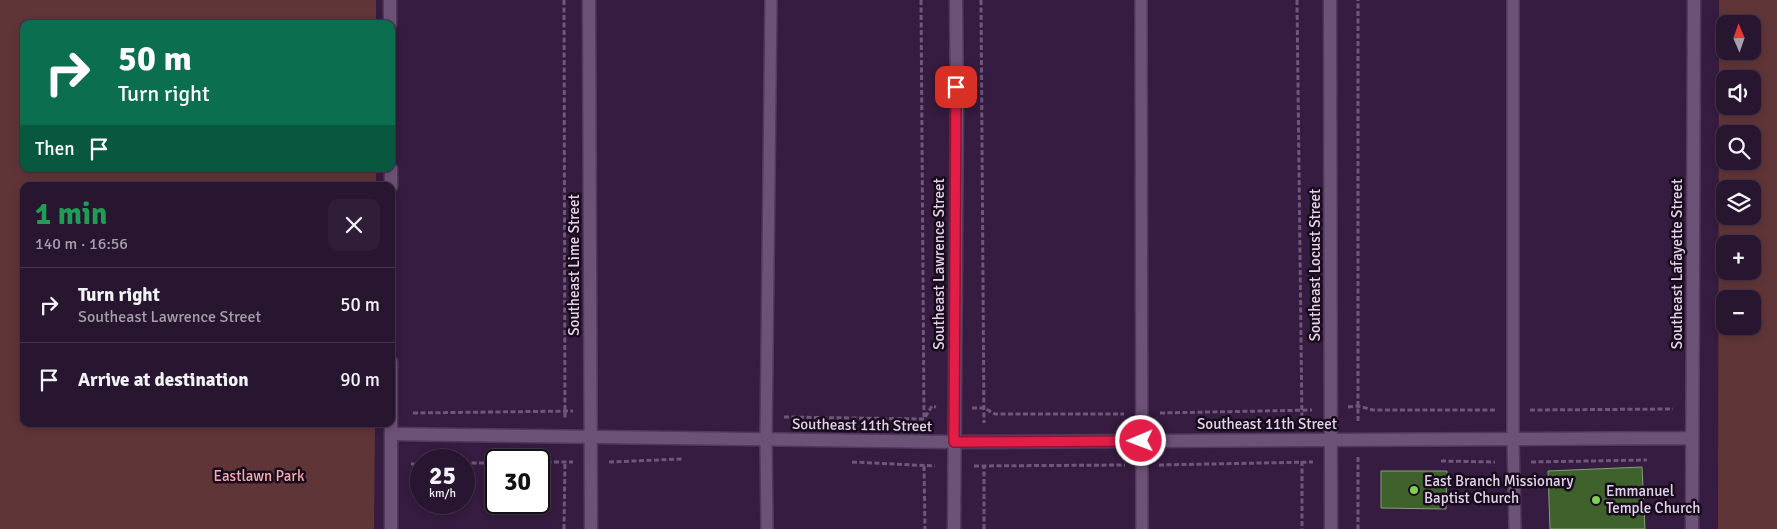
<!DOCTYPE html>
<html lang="en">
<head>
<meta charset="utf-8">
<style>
	:root { --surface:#281530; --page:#301e38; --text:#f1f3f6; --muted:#a59fab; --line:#44344c }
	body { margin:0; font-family:Signika,sans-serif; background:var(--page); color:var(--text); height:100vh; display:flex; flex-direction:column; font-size:19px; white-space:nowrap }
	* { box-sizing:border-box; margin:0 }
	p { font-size:16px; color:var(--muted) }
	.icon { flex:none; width:28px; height:28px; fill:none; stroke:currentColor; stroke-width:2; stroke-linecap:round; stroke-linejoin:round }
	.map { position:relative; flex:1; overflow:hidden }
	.drawer { position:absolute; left:20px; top:182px; width:375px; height:245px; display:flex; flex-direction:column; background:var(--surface); border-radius:10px; box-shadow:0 2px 8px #0003,0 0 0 1px var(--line) }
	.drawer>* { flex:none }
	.hud { position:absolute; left:20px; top:20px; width:375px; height:152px; border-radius:10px; box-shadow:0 2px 8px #0003,0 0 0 1px var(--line); background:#0b6e4f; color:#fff; overflow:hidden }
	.needle { width:32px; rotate:358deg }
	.tools { position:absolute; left:1716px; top:15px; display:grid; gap:10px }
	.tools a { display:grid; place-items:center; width:45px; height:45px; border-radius:10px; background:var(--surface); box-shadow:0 2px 8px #0003,0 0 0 1px var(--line); font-size:25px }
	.speed { position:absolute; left:410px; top:449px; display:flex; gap:10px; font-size:25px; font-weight:700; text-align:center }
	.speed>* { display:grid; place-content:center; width:65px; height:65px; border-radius:50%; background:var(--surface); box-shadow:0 2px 8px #0003,0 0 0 1px var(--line); line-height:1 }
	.speed small { font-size:12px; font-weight:400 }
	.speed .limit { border:2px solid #111; border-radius:8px; background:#fff; color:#111 }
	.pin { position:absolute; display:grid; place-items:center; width:42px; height:42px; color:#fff; margin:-21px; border-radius:10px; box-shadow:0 2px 8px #0006 }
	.me { position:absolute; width:55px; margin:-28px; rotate:269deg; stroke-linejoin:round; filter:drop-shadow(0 0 4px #0008) }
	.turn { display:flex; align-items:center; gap:18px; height:105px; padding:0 15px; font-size:22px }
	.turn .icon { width:65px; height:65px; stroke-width:2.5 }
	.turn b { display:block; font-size:35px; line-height:42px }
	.then { display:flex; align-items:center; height:48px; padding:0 15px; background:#0003; gap:10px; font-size:19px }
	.round { display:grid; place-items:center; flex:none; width:52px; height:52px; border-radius:10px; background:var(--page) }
	.headline { display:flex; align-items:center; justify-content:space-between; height:85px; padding:0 15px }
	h1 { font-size:30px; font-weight:800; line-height:38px; color:#1e9e55 }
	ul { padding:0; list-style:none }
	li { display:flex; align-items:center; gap:15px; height:75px; padding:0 15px; border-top:1px solid var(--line) }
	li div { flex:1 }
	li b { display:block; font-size:19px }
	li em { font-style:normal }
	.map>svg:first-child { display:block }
	.green { fill:#603538; fill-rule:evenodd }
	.building { fill:#3f622d; stroke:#82a074 }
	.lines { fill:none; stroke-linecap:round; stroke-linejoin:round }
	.service-casing { stroke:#52395b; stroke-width:14 }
	.minor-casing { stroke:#52395b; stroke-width:15 }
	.tertiary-casing { stroke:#52395b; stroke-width:15 }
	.path { stroke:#6e5878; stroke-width:3; stroke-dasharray:5 2.5; stroke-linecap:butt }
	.service { stroke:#6d5278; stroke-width:11 }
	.minor { stroke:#6d5278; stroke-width:12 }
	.tertiary { stroke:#6d5278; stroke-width:12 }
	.route-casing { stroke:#92132f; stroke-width:12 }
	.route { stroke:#e11d48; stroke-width:9 }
	.poi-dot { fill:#7ed053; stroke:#180c1c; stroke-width:2 }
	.labels { text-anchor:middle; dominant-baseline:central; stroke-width:5; stroke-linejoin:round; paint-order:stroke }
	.street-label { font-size:15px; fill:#e3d3ea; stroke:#180c1c }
	.park-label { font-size:15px; fill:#fbaaad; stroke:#180c1c }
	.poi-label { font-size:15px; fill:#e3d3ea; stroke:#180c1c; text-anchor:start }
</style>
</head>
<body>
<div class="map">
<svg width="1777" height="529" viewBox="0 0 1777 529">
	<rect width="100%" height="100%" fill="#361c40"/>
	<path class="green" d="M0,0H376V24H24V169H376V186H24V424H375L374,529H0Z
		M1719,0H1777V529H1718ZM1725,24H1752V51H1725ZM1725,79H1752V106H1725ZM1725,134H1752V161H1725ZM1725,189H1752V216H1725ZM1725,244H1752V271H1725ZM1725,299H1752V326H1725Z"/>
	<path class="building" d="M1642,467L1645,529H1550L1548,471Z
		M1381,471H1447L1446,509L1381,508Z"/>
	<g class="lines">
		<g class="service-casing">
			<path id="service" d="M1141,0L1142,529
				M1513,0V439L1515,529
				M767,529L766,440L771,0"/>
		</g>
		<g class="minor-casing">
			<path id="minor" d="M589,0L591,529
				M1330,0L1331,529
				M391,434L954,442L1692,438
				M954,529L957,105L956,0
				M1692,529L1694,0"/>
		</g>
		<g class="tertiary-casing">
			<path id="tertiary" d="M390,0V24
				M391,169V186
				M391,529V362"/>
		</g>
		<path class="path" d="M564,0L565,419
			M921,0L924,417
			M981,0L984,423
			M1297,0L1302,422
			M1348,407L1358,406L1373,410H1496
			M972,408H984L995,414H1124
			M1530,410L1673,409
			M413,413L573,411
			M1160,413L1312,410
			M784,417L924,419L932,406L936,407
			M1358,421V0
			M1358,457V529
			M1302,461V529
			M1441,461L1495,462
			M539,462H573
			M609,462L683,459
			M852,462L935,466
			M1531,462L1647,460
			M464,463H496
			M411,464H421
			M1159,465L1313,462
			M924,466L925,529
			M974,466L1125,465
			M564,529L565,461
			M984,529V465"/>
		<use href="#service" class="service"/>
		<use href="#minor" class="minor"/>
		<use href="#tertiary" class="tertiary"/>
	</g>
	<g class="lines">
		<g class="route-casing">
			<path id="route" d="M956,87L954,442L1141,441"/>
		</g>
		<use href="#route" class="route"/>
	</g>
	<g class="poi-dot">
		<circle cx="1414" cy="490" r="5"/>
		<circle cx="1596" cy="500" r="5"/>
	</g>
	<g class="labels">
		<g class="street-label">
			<text transform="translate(939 264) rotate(-90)">Southeast Lawrence Street</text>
			<text transform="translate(1677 264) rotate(-90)">Southeast Lafayette Street</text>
			<text transform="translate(574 265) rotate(-90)">Southeast Lime Street</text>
			<text transform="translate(1315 265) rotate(-90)">Southeast Locust Street</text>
			<text x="1267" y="424">Southeast 11th Street</text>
			<text transform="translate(862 425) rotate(1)">Southeast 11th Street</text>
		</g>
		<g class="park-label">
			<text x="259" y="476">Eastlawn Park</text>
		</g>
		<g class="poi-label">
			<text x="1424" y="481">East Branch Missionary<tspan x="1424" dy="17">Baptist Church</tspan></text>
			<text x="1606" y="491">Emmanuel<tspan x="1606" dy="17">Temple Church</tspan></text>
		</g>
	</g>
</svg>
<div class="tools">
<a><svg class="needle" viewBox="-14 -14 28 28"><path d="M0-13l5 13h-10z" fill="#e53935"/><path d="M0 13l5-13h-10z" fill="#a59fab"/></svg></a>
<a><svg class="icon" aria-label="sound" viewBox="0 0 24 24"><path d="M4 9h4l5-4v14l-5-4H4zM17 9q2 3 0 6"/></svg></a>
<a><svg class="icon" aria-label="search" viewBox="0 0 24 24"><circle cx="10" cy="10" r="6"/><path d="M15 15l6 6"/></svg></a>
<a><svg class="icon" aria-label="layers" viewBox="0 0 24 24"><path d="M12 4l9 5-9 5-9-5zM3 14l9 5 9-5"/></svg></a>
<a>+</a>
<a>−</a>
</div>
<div class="speed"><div>25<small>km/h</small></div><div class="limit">30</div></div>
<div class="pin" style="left:956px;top:87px;background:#d93025"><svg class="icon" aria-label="arrive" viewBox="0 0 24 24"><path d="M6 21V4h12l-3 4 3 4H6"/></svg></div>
<svg class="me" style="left:1141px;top:441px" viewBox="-20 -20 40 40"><circle r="17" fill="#e11d48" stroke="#fff" stroke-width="3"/><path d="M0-11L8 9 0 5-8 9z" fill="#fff"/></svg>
<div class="hud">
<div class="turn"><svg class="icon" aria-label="right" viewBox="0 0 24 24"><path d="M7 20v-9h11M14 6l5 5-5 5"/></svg><div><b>50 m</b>Turn right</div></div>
<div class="then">Then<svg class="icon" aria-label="arrive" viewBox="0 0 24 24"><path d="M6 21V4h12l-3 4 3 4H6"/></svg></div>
</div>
<section class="drawer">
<div class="headline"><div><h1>1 min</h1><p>140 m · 16:56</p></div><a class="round"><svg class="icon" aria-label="close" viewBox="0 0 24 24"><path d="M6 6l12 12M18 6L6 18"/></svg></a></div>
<ul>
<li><svg class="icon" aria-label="right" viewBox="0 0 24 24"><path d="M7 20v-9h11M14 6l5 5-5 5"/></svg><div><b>Turn right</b><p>Southeast Lawrence Street</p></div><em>50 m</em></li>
<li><svg class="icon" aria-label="arrive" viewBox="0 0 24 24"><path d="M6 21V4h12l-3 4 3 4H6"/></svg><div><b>Arrive at destination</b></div><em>90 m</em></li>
</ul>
</section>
</div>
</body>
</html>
